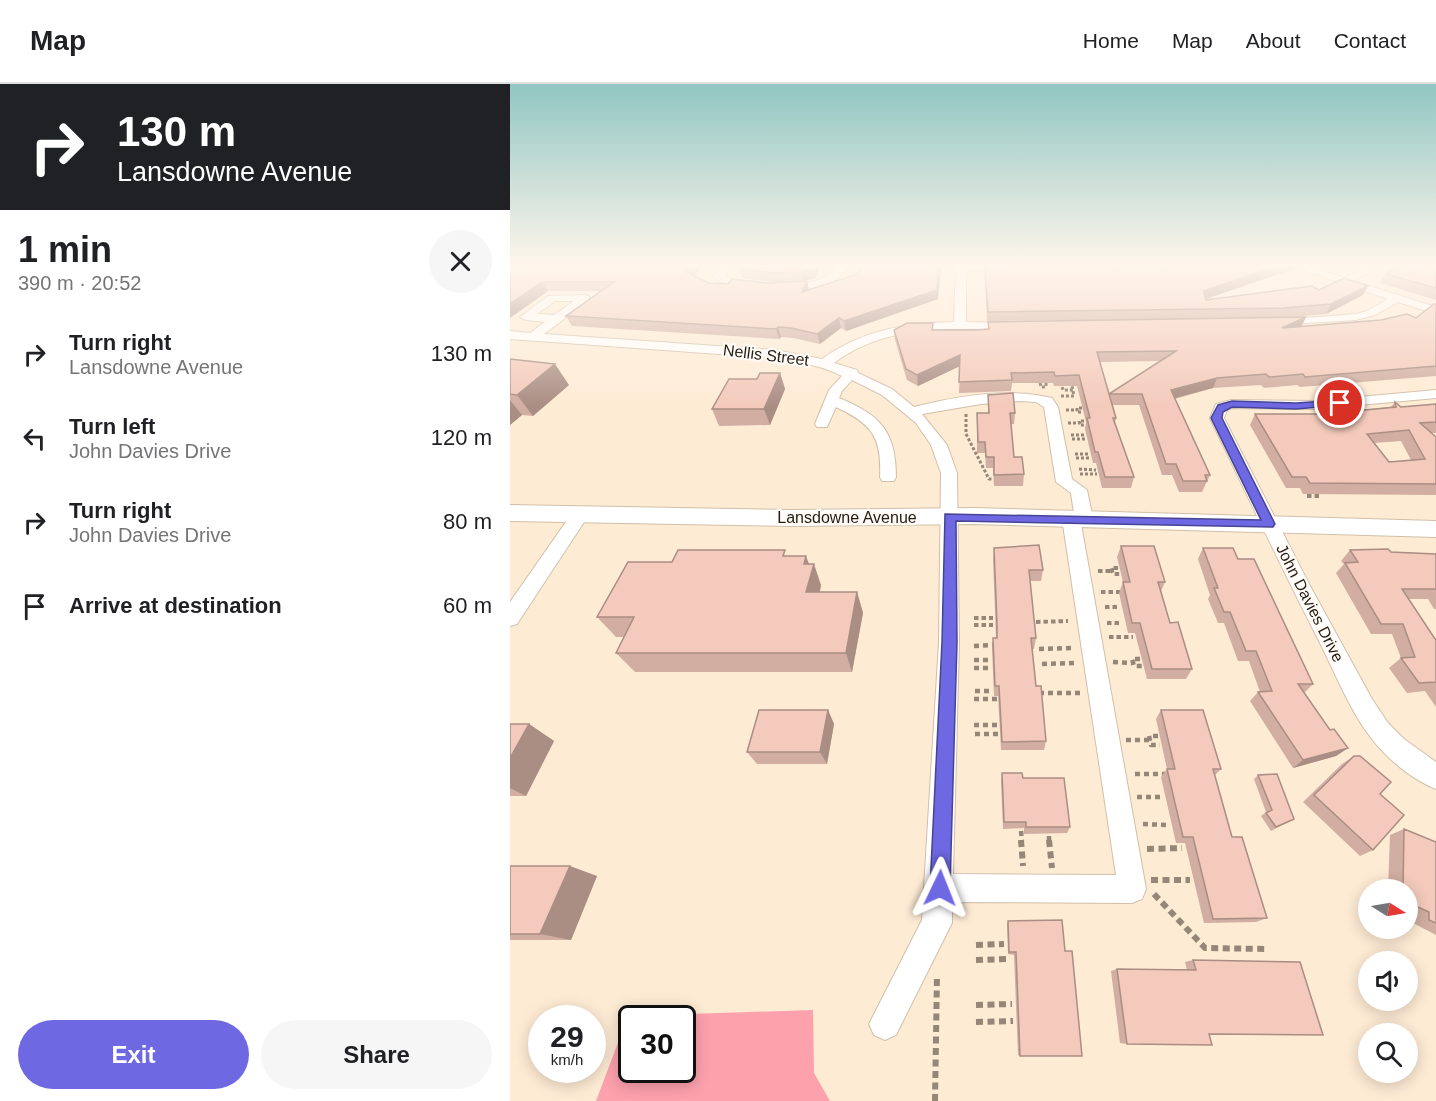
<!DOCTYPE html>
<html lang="en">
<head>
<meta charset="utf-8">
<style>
	:root { --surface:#fff; --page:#f6f6f6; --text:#202124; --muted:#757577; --line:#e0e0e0; --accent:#6e69e3 }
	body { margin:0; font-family:Helvetica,sans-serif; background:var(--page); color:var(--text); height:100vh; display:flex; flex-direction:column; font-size:22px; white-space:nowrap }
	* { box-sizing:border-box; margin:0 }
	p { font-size:20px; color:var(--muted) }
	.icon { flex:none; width:33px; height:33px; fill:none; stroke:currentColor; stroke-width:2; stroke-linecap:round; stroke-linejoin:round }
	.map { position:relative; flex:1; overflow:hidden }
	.drawer { display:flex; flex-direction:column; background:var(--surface); width:510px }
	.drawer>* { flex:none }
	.top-card { background:#202124; color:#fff; overflow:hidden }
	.needle { width:39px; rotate:101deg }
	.controls { position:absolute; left:848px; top:795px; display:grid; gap:12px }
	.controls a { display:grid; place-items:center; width:60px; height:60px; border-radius:50%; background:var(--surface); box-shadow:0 3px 15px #0003; font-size:30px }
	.speed { position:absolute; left:18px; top:921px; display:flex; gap:12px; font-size:30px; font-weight:700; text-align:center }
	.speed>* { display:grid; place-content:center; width:78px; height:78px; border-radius:50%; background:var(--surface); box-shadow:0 3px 15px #0003; line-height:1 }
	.speed small { font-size:15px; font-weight:400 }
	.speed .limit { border:3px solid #111; border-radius:9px; background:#fff; color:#111 }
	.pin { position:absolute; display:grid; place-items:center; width:51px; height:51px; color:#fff; margin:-26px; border:3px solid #fff; border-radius:50%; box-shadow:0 2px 6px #0007 }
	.me { position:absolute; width:66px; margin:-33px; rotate:2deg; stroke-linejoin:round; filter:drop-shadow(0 0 4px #0008) }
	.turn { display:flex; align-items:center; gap:21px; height:126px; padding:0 18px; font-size:27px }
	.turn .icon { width:78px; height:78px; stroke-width:2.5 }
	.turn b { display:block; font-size:42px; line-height:51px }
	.round { display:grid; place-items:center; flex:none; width:63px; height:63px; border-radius:32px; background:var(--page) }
	.head { display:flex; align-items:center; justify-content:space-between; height:102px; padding:0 18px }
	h1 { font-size:36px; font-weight:800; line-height:45px }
	.cta { display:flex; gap:12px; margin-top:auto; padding:12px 18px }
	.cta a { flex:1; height:69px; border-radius:36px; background:var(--accent); color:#fff; font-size:24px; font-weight:800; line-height:69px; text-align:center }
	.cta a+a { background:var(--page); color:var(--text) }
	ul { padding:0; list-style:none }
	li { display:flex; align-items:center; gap:18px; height:84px; padding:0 18px }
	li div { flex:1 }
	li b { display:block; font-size:22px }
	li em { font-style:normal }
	header { display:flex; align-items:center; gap:36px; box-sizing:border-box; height:84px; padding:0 30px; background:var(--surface); border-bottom:2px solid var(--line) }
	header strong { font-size:28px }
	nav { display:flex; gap:33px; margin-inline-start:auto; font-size:21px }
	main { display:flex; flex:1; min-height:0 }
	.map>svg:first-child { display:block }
	.green { fill:#fda1ad; fill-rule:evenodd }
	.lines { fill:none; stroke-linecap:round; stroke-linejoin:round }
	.minor-casing { stroke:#d1bfa9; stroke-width:2 }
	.major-casing { stroke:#d1bfa9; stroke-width:2 }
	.path-far3 { stroke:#948777; stroke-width:3; stroke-dasharray:3 2; stroke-linecap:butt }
	.path-far2 { stroke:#948777; stroke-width:4; stroke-dasharray:4.5 3; stroke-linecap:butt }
	.path-far1 { stroke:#948777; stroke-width:4.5; stroke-dasharray:5 4; stroke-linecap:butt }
	.path { stroke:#948777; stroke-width:6; stroke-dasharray:7 4.5; stroke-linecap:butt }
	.minor { fill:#fff; fill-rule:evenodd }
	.major { fill:#fff; fill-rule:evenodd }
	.wall { fill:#d1aea1; fill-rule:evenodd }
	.shaded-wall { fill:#aa8d83 }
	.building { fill:#f3cabb; stroke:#aa8d83; stroke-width:1.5; fill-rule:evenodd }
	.route { fill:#6e69e3; stroke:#484494; stroke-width:1.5 }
	.labels { text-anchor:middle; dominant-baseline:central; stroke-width:4.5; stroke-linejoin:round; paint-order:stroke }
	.street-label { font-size:16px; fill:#231c14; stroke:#fffbf6 }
</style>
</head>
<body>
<header>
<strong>Map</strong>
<nav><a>Home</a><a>Map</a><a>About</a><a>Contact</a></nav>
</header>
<main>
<section class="drawer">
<div class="top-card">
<div class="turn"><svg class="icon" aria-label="right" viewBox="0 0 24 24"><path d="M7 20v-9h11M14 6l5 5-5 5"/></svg><div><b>130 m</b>Lansdowne Avenue</div></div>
</div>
<div class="head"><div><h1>1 min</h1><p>390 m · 20:52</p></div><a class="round"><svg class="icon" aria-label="close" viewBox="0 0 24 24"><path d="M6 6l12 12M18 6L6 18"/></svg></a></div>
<ul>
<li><svg class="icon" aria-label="right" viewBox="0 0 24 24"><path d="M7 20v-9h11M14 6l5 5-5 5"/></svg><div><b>Turn right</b><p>Lansdowne Avenue</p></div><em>130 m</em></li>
<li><svg class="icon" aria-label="left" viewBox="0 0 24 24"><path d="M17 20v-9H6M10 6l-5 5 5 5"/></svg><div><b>Turn left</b><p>John Davies Drive</p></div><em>120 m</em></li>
<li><svg class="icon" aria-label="right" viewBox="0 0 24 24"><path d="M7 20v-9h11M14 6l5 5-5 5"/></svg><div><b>Turn right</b><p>John Davies Drive</p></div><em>80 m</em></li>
<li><svg class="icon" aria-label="arrive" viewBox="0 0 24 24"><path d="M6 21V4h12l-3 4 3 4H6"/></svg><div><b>Arrive at destination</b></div><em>60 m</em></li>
</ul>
<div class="cta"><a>Exit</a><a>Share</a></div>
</section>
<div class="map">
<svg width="926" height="1017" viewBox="0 0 926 1017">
	<rect width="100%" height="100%" fill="#feebd4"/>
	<path class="green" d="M303,926L304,989L320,1017H86L118,932ZM122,934H172V986H122Z"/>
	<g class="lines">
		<g class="minor-casing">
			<path id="minor" d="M210,181H220L215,192L221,195C253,200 307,210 329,181H339C333,189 328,196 318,200C294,209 223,211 204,193Z
				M446,181H505L504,185L501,186H456V238L503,239L507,240V244C491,248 472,244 456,245C407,246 364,249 324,279L347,286L348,289L382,305L404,323C447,312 498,303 542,314L548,323L562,395L577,406L583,435L580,439L571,440L636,805L632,815L622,819L442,818V839L386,951L375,956L364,951L359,940L412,836L429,558L431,389L421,361L406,339L372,311L342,296L332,307L329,314C371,331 386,348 386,393L384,397H372L370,393C372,353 362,340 326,323L317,343H307L305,340L319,306L332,292C311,281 288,278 265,274L0,255V247L20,249L35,238L16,236L10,233L38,212L75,211L79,212V216L34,250L265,266L312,275C352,246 396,239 444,238ZM45,217H64L44,231L27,230ZM510,317L526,318L534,323L546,398L561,409L564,429L555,430L552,434L606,791L443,790L449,558L447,389L437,361L412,330L471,320Z
				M613,181H671L666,184L617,185Z
				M779,181H794L835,194L858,181H870L844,197L926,223V230L888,218L865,231L846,236L765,241L763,239L769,236L846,230L857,227L878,215Z
				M926,306V314L805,325L722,324L717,326L714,334L799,500L862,615L878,639L894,655L926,678V705C903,696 877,675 862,655C840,627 826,591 810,559C772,485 736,409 700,334L706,320L721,316L805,317Z
				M71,423L77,425L80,429L7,540L0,542V518L65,425Z"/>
		</g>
		<g class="major-casing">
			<path id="major" d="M0,421L282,426L464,424L926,437V453L464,440L282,442L0,437Z"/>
		</g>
		<path class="path-far3" d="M530,299L531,303H536V299
			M552,303L553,306H563
			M551,312H564L561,297
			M572,324H567V328H572
			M556,326H567
			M456,330V350L479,395H483
			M574,337H569L570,341H575
			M558,339H570
			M561,351H575
			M562,355H576
			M565,370H579
			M566,374H580
			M569,385L586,386
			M570,390H587"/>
		<path class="path-far2" d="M797,412H809
			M608,484H601L603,490H610
			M588,487H602
			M591,508H614
			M595,523H609
			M464,534H483
			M526,538L558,537
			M597,539H612
			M464,541H483
			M599,553H623"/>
		<path class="path-far1" d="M464,562L485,561
			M529,565L564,564
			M630,575H622L624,582H632
			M464,576H482
			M603,578L623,579
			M532,580L565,579
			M464,584H481
			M465,607H482
			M529,609H571
			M464,615H487
			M464,641H487
			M465,650H488
			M648,652H639L641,661H650
			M616,656H640
			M625,690H656
			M627,713H650
			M633,740L656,741
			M511,747L512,757
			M539,752V757"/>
		<path class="path" d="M511,756L513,782
			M539,756L542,784
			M637,765L672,764
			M641,796H680
			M644,810L695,864L757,865
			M466,861L494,860
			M466,876L500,875
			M466,921L502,920
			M466,938L503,937
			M425,1017L427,891"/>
		<use href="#minor" class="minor"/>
		<use href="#major" class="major"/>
	</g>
	<path class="wall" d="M0,181H192L184,192L199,199L218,200L292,197L264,198L232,194L229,185L232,181H311L305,194L293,197H297L299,206L348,190L353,181H431L428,215L336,247L331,244L310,260L283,254L271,253L269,255L62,242L56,232L90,207H38L0,234Z
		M650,181H784L783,185L695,215L809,206L853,211L816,230L783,233H796L791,243L906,234L926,220V292L790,303L787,301L754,304L751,301L703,304L665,315L700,391L692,408H669L662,391H652L629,321H602L606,334L605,339L624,393L621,404H592L586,379H583L575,345L576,338L567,302H544L543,299H502L501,307L449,309L450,282L408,302L397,296L385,256L384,246L478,245V238L588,236L477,237L475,187L604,182H650ZM650,277L599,310L590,278Z
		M926,181V216L870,199L876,190Z
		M0,275L59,301L23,332L12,331L0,341Z
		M270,289L275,305L260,341L209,342L202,325Z
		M478,311L505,329L504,340H501L504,373L514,390L513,402H484L483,384H476L475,369H467V329H478Z
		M885,318L891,323L926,320V349H921L926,353V411L793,410L790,404H776L740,341L745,330H812L881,323ZM891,357L901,376L879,378L864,359Z
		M611,462L655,498L651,507L660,539L682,585L676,595H637L625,549H618L609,509L613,498L607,473Z
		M484,464L533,486L531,497H520L526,554L524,565H522L526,602L536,657L534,666H491L488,612H484L482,565L483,554H486L483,475Z
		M693,464L728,475L803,600L794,609L820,646L838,664L826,672L783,684L740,617L748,608H750L739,577H728L714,539H708L698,515L700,511L688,475Z
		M840,466L926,470V525H924L918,515H899L925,555H926V623L915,607L897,609L879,584L891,574L882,550H861L826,489L834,480L831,477Z
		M277,472L299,480L311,501L310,508H347L353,529L342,588H125L106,569L114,553H106L87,533L162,478Z
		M318,626L324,640L317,680H247L237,668Z
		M651,626L711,685L705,691L722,753L757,834L746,838L694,839L675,759H666L651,693L657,685L646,635Z
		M0,640H19L44,657L16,712H0Z
		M844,672L870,710L863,766L850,772L793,718L832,680Z
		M492,689L513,694L560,743L557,749L514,750V744L493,745L491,697Z
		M748,691L784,735L761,747L751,732L756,728L744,695Z
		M894,745L926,758V851L903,839V832L897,830V806H878L880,751Z
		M0,782L87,792L61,856H0Z
		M498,837L555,867L510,972L508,971L504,871L498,870L497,840Z
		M683,876L699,950L617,960L610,959L601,887L607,885L677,886L675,878Z"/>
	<path class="shaded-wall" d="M182,181H192L179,198L176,188Z
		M305,181H311L305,194L293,197L291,188Z
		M429,181H431L428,215L336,247L334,237Z
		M770,181H784L783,185L690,217L693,207Z
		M297,197L299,206L292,208Z
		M32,198L38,207L0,234V220Z
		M858,202L853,211L816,230L821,220Z
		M796,233L791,243L772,244Z
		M329,234L331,244L310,260L307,250Z
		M268,243L271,253L269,255L266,245Z
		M450,271V282L408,302L407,291Z
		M45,280L59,301L23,332L7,311Z
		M270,289L275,305L260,341L254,325Z
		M707,294L703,304L657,316L661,306Z
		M0,316L12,331L0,341Z
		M296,472L302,488L304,480L311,501L305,529L296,508L294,480Z
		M347,508L353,529L342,588L336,569Z
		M318,626L324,640L317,680L310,668Z
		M19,640L44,657L16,712L0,704V674Z
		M838,664L826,672L783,684L793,676Z
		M60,782L87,792L61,856L30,850Z"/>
	<path class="building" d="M0,181H182L176,188L199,199L218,200L222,195L256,199L297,197L292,208L348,190L353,181H429L427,206L334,237L329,234L307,250L281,244L268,243L266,245L56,232L104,198H32L0,220Z
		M232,181H305L303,185L291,188L261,189L229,185Z
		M476,181H604V182H654L653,181H770L693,207L696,216L802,202L809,206L834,194L858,202L821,220L774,224L478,228L475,187Z
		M890,181H926V204L876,190Z
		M924,220H926V282L795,293L793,290L759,293L756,290L707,294L661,306L700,391H695L697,397H673L666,380H656L632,310H599L606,334H603L624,393H595L588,368H585L577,334H580L569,291L545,292L544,288L501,289L502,296L449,298L450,271L407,291L396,285L384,246L397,239H423L422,246H466L479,245L478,238L796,233L772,244L871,236L897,230L906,234ZM666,267L599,310L587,268Z
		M0,275L45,280L7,311L0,310Z
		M250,289H270L254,325H202L219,295H247Z
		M503,309L505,329H500L504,373H512L514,390L484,391V373H476L475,358H468L467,329H479L478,311Z
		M885,318L891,323L926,320V338L910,339L926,353V400L800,399L796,393H782L745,330H812L886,323ZM899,346L915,375L879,378L857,350Z
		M529,461L533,486H519L526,554H521L526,602H531L536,657L492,658L489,602H485L483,554H487V540L484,464Z
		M611,462H644L655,498H648L660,539L668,538L682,585H642L630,539H622L613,498H620Z
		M693,464H723L728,475H744L803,600H788L820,646L824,645L838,664L793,676L748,608L762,607L746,567H736L720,528H714L704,504H708Z
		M878,465L881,468L926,470V505H892L925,555H926V598L909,599L891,574L905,573L893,540H871L835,479L848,478L840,466Z
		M168,466H275L273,472H296L294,480H304L296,508H347L336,569H106L124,533H87L118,478H162Z
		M249,626H318L310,668H237Z
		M651,626H693L711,685H703L722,753H732L757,834L703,835L683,753H673L657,685H665Z
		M0,640H19L0,674Z
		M844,672H850L881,698L870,710L894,731L863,766L804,711Z
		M492,689H512L513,694H554L560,743H516V738H494Z
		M767,690L784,735L766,743L756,729L762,726L748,691Z
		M894,745L926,758V839L919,836V828L897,818V806H893Z
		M0,782H60L30,850H0Z
		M552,836L555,867H562L572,972H510L506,868H499L498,837Z
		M683,876L790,878L813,951L699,950L702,961L617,960L607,885L686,886Z"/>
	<linearGradient id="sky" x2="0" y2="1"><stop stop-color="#91c6c2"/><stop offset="0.56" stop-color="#fff6ec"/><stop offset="1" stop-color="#fff6ec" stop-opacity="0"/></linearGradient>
	<rect width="926" height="323" fill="url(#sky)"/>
	<path class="route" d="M830,316L835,319L834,321L786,325L722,323L713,328L712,334L765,440L763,443L446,437L447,558L440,804L437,811L430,814L423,811L420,804L432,558L435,430L751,436L701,334L708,321L722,317L786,319Z"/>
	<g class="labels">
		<g class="street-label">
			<text transform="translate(256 271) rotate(7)">Nellis Street</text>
			<text x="337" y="433">Lansdowne Avenue</text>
			<text transform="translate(800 519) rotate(63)">John Davies Drive</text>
		</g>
	</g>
</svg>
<div class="controls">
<a><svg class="needle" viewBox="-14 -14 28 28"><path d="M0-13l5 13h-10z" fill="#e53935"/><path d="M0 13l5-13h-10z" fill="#757577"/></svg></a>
<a><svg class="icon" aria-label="sound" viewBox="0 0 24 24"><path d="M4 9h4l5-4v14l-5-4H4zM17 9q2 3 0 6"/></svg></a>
<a><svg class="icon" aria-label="search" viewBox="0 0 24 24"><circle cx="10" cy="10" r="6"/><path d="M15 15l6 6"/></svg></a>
</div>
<div class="speed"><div>29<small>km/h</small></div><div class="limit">30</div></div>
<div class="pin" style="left:830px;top:319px;background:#d93025"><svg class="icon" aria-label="arrive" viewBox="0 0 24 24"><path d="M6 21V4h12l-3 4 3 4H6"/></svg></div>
<svg class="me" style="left:430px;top:804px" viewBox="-20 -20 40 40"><path d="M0-17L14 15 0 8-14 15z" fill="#6e69e3" stroke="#fff" stroke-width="4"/></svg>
</div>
</main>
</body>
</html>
